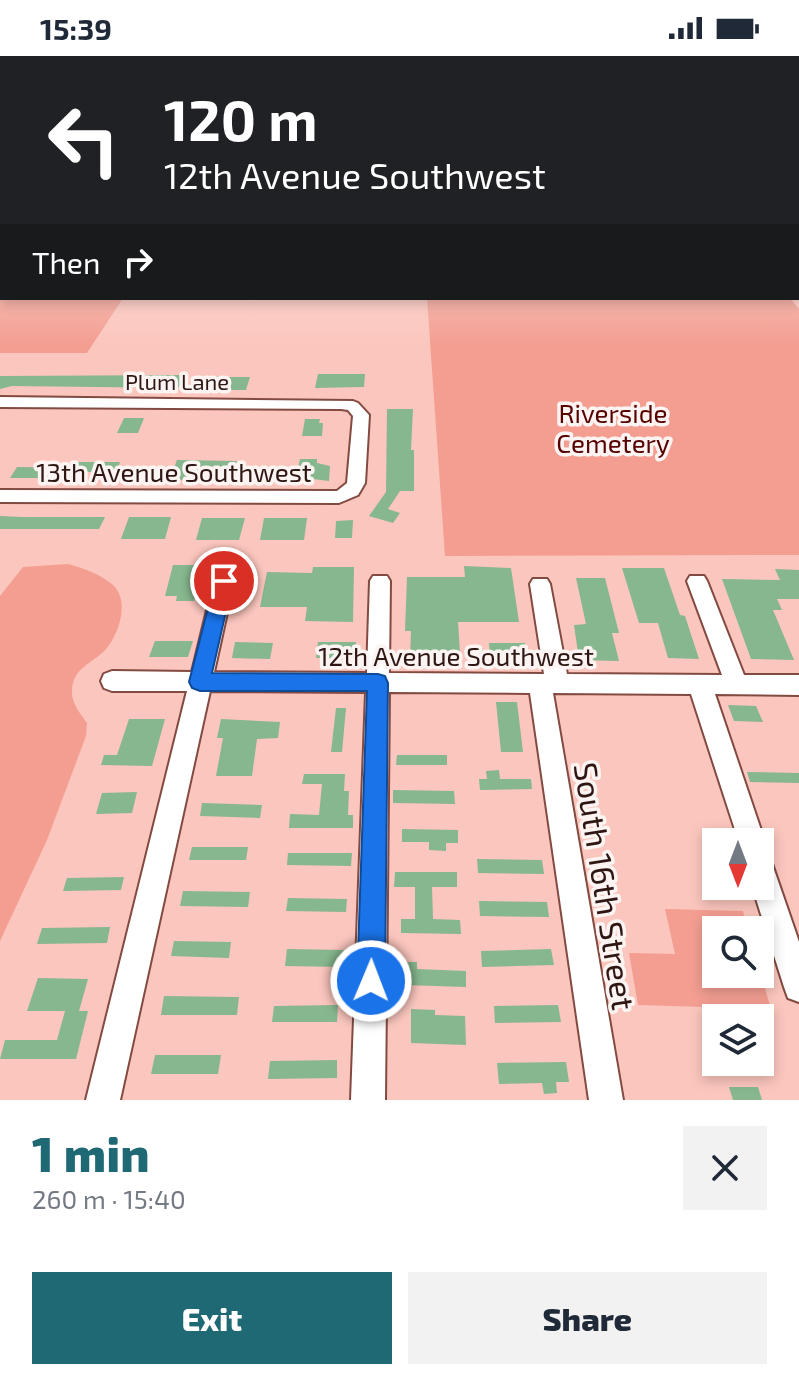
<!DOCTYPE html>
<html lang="en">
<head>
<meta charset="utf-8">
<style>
	:root { --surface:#fff; --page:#f2f2f3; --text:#1f2937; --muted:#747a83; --accent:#1f6974 }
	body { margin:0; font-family:"Exo 2",sans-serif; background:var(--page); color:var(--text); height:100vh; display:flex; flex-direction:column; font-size:30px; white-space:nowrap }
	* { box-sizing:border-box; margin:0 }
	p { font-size:26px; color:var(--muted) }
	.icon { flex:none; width:44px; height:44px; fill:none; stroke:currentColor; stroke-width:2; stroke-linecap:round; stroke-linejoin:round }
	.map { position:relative; height:1044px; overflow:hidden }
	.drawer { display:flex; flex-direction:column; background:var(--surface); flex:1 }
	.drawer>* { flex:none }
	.top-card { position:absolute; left:0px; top:0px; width:800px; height:244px; box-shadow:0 4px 12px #0003; background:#202124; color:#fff; overflow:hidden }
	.needle { width:52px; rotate:180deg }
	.fabs { position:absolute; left:702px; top:772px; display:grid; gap:16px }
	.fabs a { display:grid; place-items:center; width:72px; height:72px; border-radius:0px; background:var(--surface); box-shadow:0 4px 12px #0003; font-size:40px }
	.pin { position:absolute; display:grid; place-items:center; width:68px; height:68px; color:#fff; margin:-34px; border:4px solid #fff; border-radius:50%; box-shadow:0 2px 8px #0007 }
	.me { position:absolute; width:88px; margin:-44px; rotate:1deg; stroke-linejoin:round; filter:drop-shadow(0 0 6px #0008) }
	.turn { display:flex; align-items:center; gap:28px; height:168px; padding:0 32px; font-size:36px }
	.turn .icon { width:104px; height:104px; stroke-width:2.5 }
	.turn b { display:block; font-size:56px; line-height:68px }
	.then { display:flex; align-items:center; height:76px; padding:0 32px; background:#0003; gap:16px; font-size:30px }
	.round { display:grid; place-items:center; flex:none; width:84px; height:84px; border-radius:0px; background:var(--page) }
	.summary { display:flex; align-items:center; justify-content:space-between; height:136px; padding:0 32px }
	h1 { font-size:48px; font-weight:800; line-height:60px; color:var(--accent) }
	.action { display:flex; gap:16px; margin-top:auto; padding:16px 32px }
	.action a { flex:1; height:92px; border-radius:0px; background:var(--accent); color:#fff; font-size:32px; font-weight:800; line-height:92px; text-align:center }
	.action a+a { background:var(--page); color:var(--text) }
	.status { display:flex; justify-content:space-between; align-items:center; height:56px; padding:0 40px; background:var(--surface); direction:ltr }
	.status svg { height:22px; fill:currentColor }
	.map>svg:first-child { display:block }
	.green { fill:#f39e91 }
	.building { fill:#86b78e }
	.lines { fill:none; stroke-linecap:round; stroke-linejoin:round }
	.minor-casing { stroke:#824a41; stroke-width:4 }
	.highway-casing { stroke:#824a41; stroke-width:4 }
	.minor { fill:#fff; fill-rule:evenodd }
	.highway { fill:#fff; fill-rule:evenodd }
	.route { fill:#1a73e8; stroke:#114b97; stroke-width:2 }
	.labels { text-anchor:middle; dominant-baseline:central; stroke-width:7; stroke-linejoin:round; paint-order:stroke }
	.far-street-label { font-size:22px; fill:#2e1613; stroke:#fbf4f2 }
	.park-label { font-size:26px; fill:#570201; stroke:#fbf4f2 }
	.street-label { font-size:26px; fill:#2e1613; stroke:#fbf4f2 }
	.near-street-label { font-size:32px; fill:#2e1613; stroke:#fbf4f2 }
</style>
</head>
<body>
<div class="status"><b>15:39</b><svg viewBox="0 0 49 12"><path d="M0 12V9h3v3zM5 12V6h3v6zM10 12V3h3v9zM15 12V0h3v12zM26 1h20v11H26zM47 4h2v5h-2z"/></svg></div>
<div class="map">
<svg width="799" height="1044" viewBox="0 0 799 1044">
	<rect width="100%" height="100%" fill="#fbc6bd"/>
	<path class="green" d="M0,223L2,242H123L87,297H0Z
		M427,242H790L799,253V499L445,500Z
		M68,508C83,512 102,519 113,529C130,545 119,578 106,593C94,607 73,611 72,634C71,647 80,657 87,667L86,680L47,784L0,885V540L23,511Z
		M665,853L743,855L748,874H716V918H760V915L771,953L638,949L629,897L675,898Z"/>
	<path class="building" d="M318,318H365L364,331L315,332Z
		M187,319L178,332L12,330L0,333V320Z
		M209,320L225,321H250L246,334H204Z
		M387,353H413L411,394H414V435H400L388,453L400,457L393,467L369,460L386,436Z
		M124,362H144L138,377H117Z
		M305,363H320L319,367H323L322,380H302Z
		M300,403H317V407L330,410L329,425L296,421Z
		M177,404L237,405L235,412H257L254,423H217L219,418H198L195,424L103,423L106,416H84L81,422H10L17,411L78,412V406H120L118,412H174Z
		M0,460L23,461H105L99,473H0Z
		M129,461H171L165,483H121Z
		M202,462H245L239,484H196Z
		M264,462H307L304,484H260Z
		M353,464L352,482H335L336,465Z
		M173,509H203L194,545H176L177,540H165Z
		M464,510L511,512L519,566H458L460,597H437V603H410L411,575H405L407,521H465Z
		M313,511H354L353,566L305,565L307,551H260L267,516L312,517Z
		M622,512H664L680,559L685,560L699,603L668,602L658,567H639Z
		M775,513L799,514V543H777L782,554H773L794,604L751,603L722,523L780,524Z
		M576,522H605L619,577H612L619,605L579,604L574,569L586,568Z
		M155,585H193L188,601H149Z
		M235,586L273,587L270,603L232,602Z
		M318,586H356L355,602H316Z
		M489,587H525L527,602L490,603Z
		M496,646H517L523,696H501Z
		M728,649L756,650L763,666L734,665Z
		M336,652H346L342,696H331Z
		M129,663H165L152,710L101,709L104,699H117Z
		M221,663L280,666L278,682L257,683L252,720H216L223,682H217Z
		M397,699H447V709H396Z
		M499,714L500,723H531L532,733L480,734L479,723H487L486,715Z
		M747,716L799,717V727L750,726Z
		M304,718H345L344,735H349L348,759H353V772H289L290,758L319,759L322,728H302Z
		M393,734L454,735L455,748L393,747Z
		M137,736L132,757L96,758L102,737Z
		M202,747L262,749L260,762L200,760Z
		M402,773L458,774V787H446V795L429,794V786H402Z
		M192,791H248L246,804H189Z
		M288,797H352L351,810L287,809Z
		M477,803L542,804L544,818L478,817Z
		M395,816H457V831H432L433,863L460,864L461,878L401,877V863H415V831H394Z
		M124,821L121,834L63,835L67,822Z
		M183,835L250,836L248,851L180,850Z
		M288,842L347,843L346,856L286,855Z
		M479,845L547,846L549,861L480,860Z
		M110,871L107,887L37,888L42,872Z
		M174,885L231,886L229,902L171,900Z
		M287,893L344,894L343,911L285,910Z
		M551,893L554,909L482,911L481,895Z
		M405,906H417V913L466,915V931L404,929Z
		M38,922L88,923L79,955H88L76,1003H0L5,984H57L65,955H27Z
		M164,940L239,941L237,959H161Z
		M338,949L337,966H272L274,950Z
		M558,949L561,966L495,967L494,950Z
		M411,953L435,954V959L465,960L466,989L411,987Z
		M155,999H221L218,1018H151Z
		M337,1004V1022L268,1023L270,1005Z
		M566,1006L569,1026H556L557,1037L544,1038L542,1027L499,1028L497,1007Z
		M729,1031H758L762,1044H733Z"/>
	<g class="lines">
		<g class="minor-casing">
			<path id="minor" d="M0,157H2L0,165Z
				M0,341L353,345L358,347L369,359L365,427L358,439L339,447L0,446V434L337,435L347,427L353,360L348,354L341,353L0,351Z
				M224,518L231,520L234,525L214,616L367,617L370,525L373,520H387L390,525L389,617L544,618L530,528L533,523H547L550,528L567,618L722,619L687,525L690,520H704L707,525L744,619H799V639L715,638L765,786L760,796V786H739L691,638L553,637L623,1044H589L530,637L389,636L385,1044H351L366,636L210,635L120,1044H86L187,635H112L104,632L101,625L104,618L112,615L192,616L214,525L217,520Z
				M760,798L770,802L799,886V946L788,942L784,931L752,830H760Z"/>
		</g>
		<g class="highway-casing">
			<path id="highway" d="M798,152H799V161H798Z"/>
		</g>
		<use href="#minor" class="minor"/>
		<use href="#highway" class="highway"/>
	</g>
	<linearGradient id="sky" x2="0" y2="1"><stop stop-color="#9f9ade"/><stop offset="0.49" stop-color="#fde5e1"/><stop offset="1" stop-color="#fde5e1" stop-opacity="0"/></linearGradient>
	<rect width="799" height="289" fill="url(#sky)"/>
	<path class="route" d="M224,518L233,525L212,617L378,618L385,620L388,627L385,925L381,935L371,939L361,935L357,925L367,635H200L192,632L189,626L215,525Z"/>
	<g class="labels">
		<g class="far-street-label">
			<text x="177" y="325">Plum Lane</text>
		</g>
		<g class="park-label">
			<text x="613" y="356">Riverside<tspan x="613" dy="30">Cemetery</tspan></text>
		</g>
		<g class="street-label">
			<text x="174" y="415">13th Avenue Southwest</text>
			<text x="456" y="599">12th Avenue Southwest</text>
		</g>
		<g class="near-street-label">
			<text transform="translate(606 830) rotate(81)">South 16th Street</text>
		</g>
	</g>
</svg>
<div class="fabs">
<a><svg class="needle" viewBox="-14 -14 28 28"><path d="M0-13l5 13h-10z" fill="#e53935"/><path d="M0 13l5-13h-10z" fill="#747a83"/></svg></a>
<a><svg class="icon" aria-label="search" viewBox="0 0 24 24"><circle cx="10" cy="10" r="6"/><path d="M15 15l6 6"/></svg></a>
<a><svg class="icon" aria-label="layers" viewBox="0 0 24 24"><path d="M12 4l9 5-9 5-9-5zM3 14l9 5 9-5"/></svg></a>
</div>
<div class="pin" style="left:224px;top:525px;background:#d93025"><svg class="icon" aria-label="arrive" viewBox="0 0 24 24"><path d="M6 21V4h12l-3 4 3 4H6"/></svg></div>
<svg class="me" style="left:371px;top:925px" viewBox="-20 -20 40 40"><circle r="17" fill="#1a73e8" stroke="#fff" stroke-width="3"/><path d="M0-11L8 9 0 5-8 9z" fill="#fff"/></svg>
<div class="top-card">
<div class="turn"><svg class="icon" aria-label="left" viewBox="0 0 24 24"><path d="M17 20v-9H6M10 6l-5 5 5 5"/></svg><div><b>120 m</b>12th Avenue Southwest</div></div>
<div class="then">Then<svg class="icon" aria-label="right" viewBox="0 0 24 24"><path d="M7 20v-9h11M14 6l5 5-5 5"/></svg></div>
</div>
</div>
<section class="drawer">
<div class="summary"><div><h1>1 min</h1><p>260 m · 15:40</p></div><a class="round"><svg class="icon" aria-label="close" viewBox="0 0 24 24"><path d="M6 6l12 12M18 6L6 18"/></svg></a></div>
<div class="action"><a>Exit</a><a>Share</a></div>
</section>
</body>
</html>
